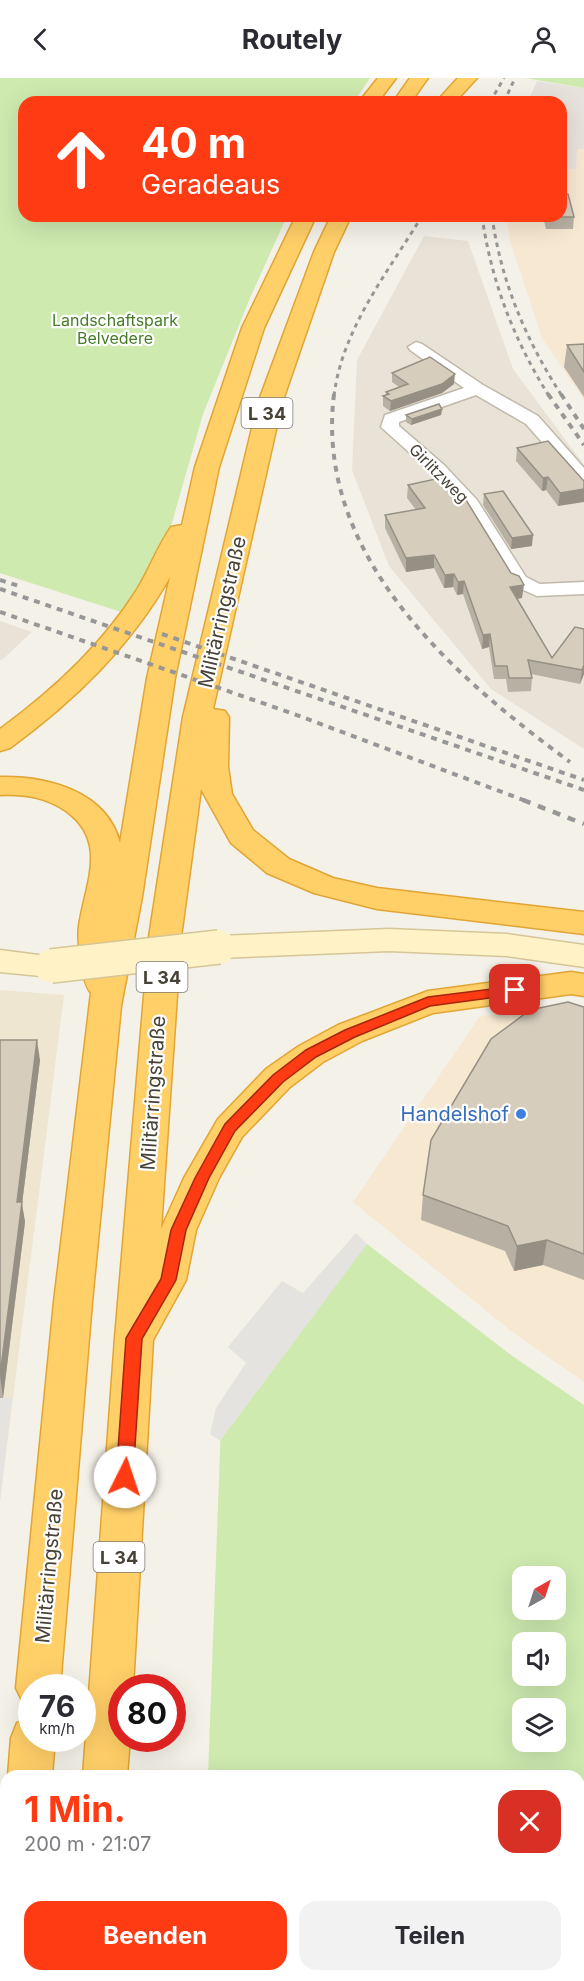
<!DOCTYPE html>
<html lang="de">
<head>
<meta charset="utf-8">
<style>
	:root { --surface:#fff; --page:#f2f2f3; --text:#2b2b33; --muted:#7c7c81; --accent:#ff3b14 }
	body { margin:0; font-family:Inter,sans-serif; background:var(--page); color:var(--text); height:100vh; display:flex; flex-direction:column; font-size:22px; white-space:nowrap }
	* { box-sizing:border-box; margin:0 }
	p { font-size:20px; color:var(--muted) }
	.icon { flex:none; width:33px; height:33px; fill:none; stroke:currentColor; stroke-width:2; stroke-linecap:round; stroke-linejoin:round }
	.map { position:relative; flex:1; overflow:hidden }
	.panel { position:absolute; left:0px; top:1692px; width:585px; height:212px; display:flex; flex-direction:column; background:var(--surface); border-radius:18px 18px 0 0; box-shadow:0 6px 24px #0002 }
	.panel>* { flex:none }
	.top-card { position:absolute; left:18px; top:18px; width:549px; height:126px; border-radius:18px; box-shadow:0 6px 24px #0002; background:#ff3b14; color:#fff; overflow:hidden }
	.needle { width:39px; rotate:39deg }
	.buttons { position:absolute; left:512px; top:1488px; display:grid; gap:12px }
	.buttons a { display:grid; place-items:center; width:54px; height:54px; border-radius:12px; background:var(--surface); box-shadow:0 6px 24px #0002; font-size:30px }
	.speed { position:absolute; left:18px; top:1596px; display:flex; gap:12px; font-size:30px; font-weight:700; text-align:center }
	.speed>* { display:grid; place-content:center; width:78px; height:78px; border-radius:50%; background:var(--surface); box-shadow:0 6px 24px #0002; line-height:1 }
	.speed small { font-size:15px; font-weight:400 }
	.speed .limit { border:9px solid #d22; background:#fff; color:#111 }
	.pin { position:absolute; display:grid; place-items:center; width:51px; height:51px; color:#fff; margin:-26px; border-radius:12px; box-shadow:0 3px 9px #0006 }
	.me { position:absolute; width:66px; margin:-33px; rotate:4deg; stroke-linejoin:round; filter:drop-shadow(0 0 4px #0008) }
	.turn { display:flex; align-items:center; gap:21px; height:126px; padding:0 24px; font-size:27px }
	.turn .icon { width:78px; height:78px; stroke-width:2.5 }
	.turn b { display:block; font-size:42px; line-height:51px }
	.round { display:grid; place-items:center; flex:none; width:63px; height:63px; border-radius:18px; background:var(--page) }
	.headline { display:flex; align-items:center; justify-content:space-between; height:102px; padding:0 24px }
	h1 { font-size:36px; font-weight:700; line-height:45px; color:var(--accent) }
	.action { display:flex; gap:12px; margin-top:auto; padding:12px 24px }
	.action a { flex:1; height:69px; border-radius:18px; background:var(--accent); color:#fff; font-size:24px; font-weight:700; line-height:69px; text-align:center }
	.action a+a { background:var(--page); color:var(--text) }
	header { display:flex; justify-content:space-between; align-items:center; height:78px; padding:0 24px; background:var(--surface); font-size:27px; font-weight:700 }
	.map>svg:first-child { display:block }
	.residential { fill:#e8e3d6 }
	.commercial { fill:#f7e8d2 }
	.industrial { fill:#e7e2dc }
	.education { fill:#eee6d1 }
	.green { fill:#ceeaaf; fill-rule:evenodd }
	.parking { fill:#e5e3e0 }
	.lines { fill:none; stroke-linecap:round; stroke-linejoin:round }
	.street-casing { stroke:#c0b9aa; stroke-width:3 }
	.secondary-casing { stroke:#d6c596; stroke-width:3 }
	.highway-casing { stroke:#e2a534; stroke-width:3 }
	.street { fill:#fff; fill-rule:evenodd }
	.secondary { fill:#fff2c7; fill-rule:evenodd }
	.highway { fill:#ffcf68; fill-rule:evenodd }
	.rail-far2 { stroke:#979797; stroke-width:3; stroke-dasharray:4.5 4.5; stroke-linecap:butt }
	.rail-far1 { stroke:#979797; stroke-width:4; stroke-dasharray:6 6; stroke-linecap:butt }
	.rail { stroke:#979797; stroke-width:4.5; stroke-dasharray:8 8; stroke-linecap:butt }
	.secondary-bridge-casing { stroke:#d6c596; stroke-width:36; stroke-linecap:butt }
	.secondary-bridge { stroke:#fff2c7; stroke-width:33 }
	.wall { fill:#b8b0a3 }
	.shaded-wall { fill:#969084 }
	.building { fill:#d6cdbd; stroke:#969084; stroke-width:1.5 }
	.route { fill:#ff3b14; stroke:#a6260d; stroke-width:1.5 }
	.shop-dot { fill:#3f7fe0; stroke:#fff; stroke-width:2 }
	.labels { text-anchor:middle; dominant-baseline:central; stroke-width:4.5; stroke-linejoin:round; paint-order:stroke }
	.far-park-label { font-size:16px; fill:#467c27; stroke:#fff }
	.far-street-label { font-size:16px; fill:#484136; stroke:#fff }
	.shield { fill:#fff; stroke:#7f7a72; stroke-width:1.5 }
	.shield-label { font-size:18px; font-weight:bold; fill:#484136 }
	.street-label { font-size:20px; fill:#484136; stroke:#fff }
	.shop-label { font-size:20px; fill:#366cbe; stroke:#fff; text-anchor:end }
</style>
</head>
<body>
<header><svg class="icon" aria-label="back" viewBox="0 0 24 24"><path d="M15 5l-7 7 7 7"/></svg>Routely<svg class="icon" aria-label="person" viewBox="0 0 24 24"><circle cx="12" cy="8" r="4"/><path d="M4 21q1-7 8-7t8 7"/></svg></header>
<div class="map">
<svg width="584" height="1903" viewBox="0 0 584 1903">
	<rect width="100%" height="100%" fill="#f4f1e8"/>
	<path class="residential" d="M424,158L468,163L513,291L584,387V671L491,611L389,488L352,392L357,282Z
		M0,543L32,554L2,582H0Z"/>
	<path class="commercial" d="M577,71H584V322L542,260L511,166L506,138H561V90L576,91Z
		M571,929L584,931V1304L511,1253L353,1124L480,938Z"/>
	<path class="industrial" d="M537,3L584,10V71H577L576,91L561,90V24H528Z"/>
	<path class="education" d="M0,912L64,917L0,1423Z"/>
	<path class="green" d="M0,0H370L354,24H24V138H287L250,220L203,336L167,462L121,534L0,495Z
		M525,0H584V10Z
		M367,1166L511,1277L584,1327V1903H201V1898H579V1698H208L221,1346L272,1265ZM522,1498H555V1532H522ZM522,1564H555V1598H522ZM522,1630H555V1664H522Z"/>
	<path class="parking" d="M356,1155L367,1166L220,1363L210,1356L216,1330L246,1285L228,1269L282,1203L303,1215Z
		M0,1320H12L0,1424Z"/>
	<g class="lines">
		<g class="street-casing">
			<path id="street" d="M416,264L422,266L483,307L538,338L584,390V406L578,405L526,346L476,317L399,344V348L444,387L477,422L526,499L540,506L584,504V516L537,518L512,507L464,429L432,395L381,349L385,337L464,310L410,272L408,269Z"/>
		</g>
		<g class="secondary-casing">
			<path id="secondary" d="M389,851L507,856L584,867V889L507,878L389,873L219,880L208,877L203,869L208,861L219,858Z
				M0,872L62,880L67,888L62,896L51,899L0,894Z"/>
		</g>
		<g class="highway-casing">
			<path id="highway" d="M378,0H396L378,24H359Z
				M410,0H428L411,24H393Z
				M458,0H477L455,24H436Z
				M296,138H316L264,250L219,389L175,600L142,819L121,928L92,1224L60,1610H32V1628L23,1624L16,1610L54,1224L91,915C85,908 84,899 82,890C80,876 77,862 79,848C85,806 109,764 66,733C45,719 25,716 0,717V699C47,698 107,713 120,765L147,600L170,499C130,569 74,623 10,670L0,673V651C52,613 101,568 136,513C149,493 157,469 171,449L182,447L195,389L242,250Z
				M331,138H351L334,174L282,325L213,631L225,633L229,639L228,689L232,716L253,752L289,781L333,800L377,810L584,834V856L377,831L314,815L267,795L231,765L201,711L181,859L161,1151L184,1100L218,1041L266,991L299,968L338,947L428,913L571,894L584,896V918L571,916L433,935L362,963L323,984L290,1009L242,1059L219,1100L196,1152L186,1202L153,1262L133,1610H122V1660H130L127,1698H83L115,1260L149,859L183,639L258,325L314,174Z
				M32,1640V1660H55L52,1698H8L11,1660L17,1645Z
				M6,1877V1898H36L35,1903H0V1879Z
				M68,1898H116L115,1903H67Z"/>
		</g>
		<use href="#street" class="street"/>
		<use href="#secondary" class="secondary"/>
		<use href="#highway" class="highway"/>
		<path class="rail-far2" d="M490,24L504,0
			M504,24L515,0
			M482,138C491,203 514,262 549,318
			M492,138C501,204 526,262 562,318
			M334,318C342,251 388,194 422,138"/>
		<path class="rail-far1" d="M334,316C314,478 453,598 570,684
			M548,316L584,367
			M561,316L584,351
			M0,502L22,509
			M0,511L584,712
			M0,534L294,636L526,723
			M162,556L584,702"/>
		<path class="rail" d="M523,722L584,746"/>
		<g class="secondary-bridge-casing">
			<path id="secondary-bridge" d="M51,888L219,869"/>
		</g>
		<use href="#secondary-bridge" class="secondary-bridge"/>
	</g>
	<path class="wall" d="M543,138L574,139L573,151H546Z
		M584,266V319L564,289L567,267Z
		M392,295L454,306L442,315L390,333L383,328V318L386,317V314L399,309L392,304Z
		M442,331L441,337L411,347L406,344V337Z
		M517,370L584,403L558,428L546,412L542,413L516,383Z
		M408,407L522,520L517,521L552,580L575,549L584,596L580,606L531,596L532,600L531,613L508,614L506,601H494L489,569L482,571L463,516L457,517L453,509L444,510L434,490L406,494L385,450V437L416,432L407,420Z
		M484,416L532,468L511,471L483,427Z
		M584,929V1202L543,1187L514,1193L505,1173L421,1142L423,1117Z
		M0,962L40,982L22,1126L25,1144L3,1320H0Z"/>
	<path class="shaded-wall" d="M455,296L454,306L442,315L390,333L391,323Z
		M442,331L441,337L411,347L412,341Z
		M548,399L546,412L542,413L543,400Z
		M584,411V424L558,428L560,415Z
		M533,457L532,468L511,471L512,460Z
		M434,477V490L406,494V480Z
		M454,496L453,509L444,510L445,497Z
		M464,503L463,516L457,517L458,504Z
		M524,507L522,520L509,522L510,509Z
		M490,556L489,569L482,571L483,557Z
		M584,587V596L580,606L582,592Z
		M37,962L40,982L22,1126L25,1144L3,1320L0,1298L17,1124Z
		M547,1162L543,1187L514,1193L517,1168Z"/>
	<path class="building" d="M561,116H568L574,139H547V138H561Z
		M584,266V294L567,267Z
		M430,279L455,296L442,306L391,323L383,318L389,316L386,314L408,306L392,295Z
		M439,326L442,331L412,341L406,337Z
		M548,363L584,403V411L560,415L548,399L543,400L517,370Z
		M440,400L455,418L463,417L511,495L519,498L524,507L510,509L552,580L575,549L584,551V587L582,592L528,582L532,600H509L507,588H495L490,556L483,557L464,503L458,504L454,496L445,497L434,477L406,480L385,437L425,430L408,407Z
		M503,413L533,457L512,460L484,416Z
		M568,924L584,929V1176L547,1162L517,1168L508,1148L423,1117L431,1062L491,961L530,932Z
		M0,962H37L17,1124H22L0,1298Z"/>
	<path class="route" d="M515,908L522,912L520,916L430,928L355,959L316,979L283,1004L235,1053L209,1100L186,1152L176,1202L142,1261L133,1399L131,1404L125,1406L119,1404L116,1399L126,1260L161,1201L171,1152L195,1100L225,1046L273,997L306,972L345,952L428,919Z"/>
	<circle class="shop-dot" cx="521" cy="1036" r="6"/>
	<g class="labels">
		<g class="far-park-label">
			<text x="115" y="242">Landschaftspark<tspan x="115" dy="18">Belvedere</tspan></text>
		</g>
		<g class="far-street-label">
			<text transform="translate(439 395) rotate(45)">Girlitzweg</text>
		</g>
		<g class="shield">
			<rect x="241.5" y="320" width="51" height="30" rx="4.5"/>
			<rect x="136.5" y="884" width="51" height="30" rx="4.5"/>
			<rect x="93.5" y="1464" width="51" height="30" rx="4.5"/>
		</g>
		<g class="shield-label">
			<text x="267" y="335">L 34</text>
			<text x="162" y="899">L 34</text>
			<text x="119" y="1479">L 34</text>
		</g>
		<g class="street-label">
			<text transform="translate(222 534) rotate(-77)">Militärringstraße</text>
			<text transform="translate(153 1015) rotate(-86)">Militärringstraße</text>
			<text transform="translate(49 1488) rotate(-85)">Militärringstraße</text>
		</g>
		<g class="shop-label">
			<text x="509" y="1036">Handelshof</text>
		</g>
	</g>
</svg>
<div class="buttons">
<a><svg class="needle" viewBox="-14 -14 28 28"><path d="M0-13l5 13h-10z" fill="#e53935"/><path d="M0 13l5-13h-10z" fill="#7c7c81"/></svg></a>
<a><svg class="icon" aria-label="sound" viewBox="0 0 24 24"><path d="M4 9h4l5-4v14l-5-4H4zM17 9q2 3 0 6"/></svg></a>
<a><svg class="icon" aria-label="layers" viewBox="0 0 24 24"><path d="M12 4l9 5-9 5-9-5zM3 14l9 5 9-5"/></svg></a>
</div>
<div class="speed"><div>76<small>km/h</small></div><div class="limit">80</div></div>
<div class="pin" style="left:515px;top:912px;background:#d93025"><svg class="icon" aria-label="arrive" viewBox="0 0 24 24"><path d="M6 21V4h12l-3 4 3 4H6"/></svg></div>
<svg class="me" style="left:125px;top:1399px" viewBox="-20 -20 40 40"><circle r="19" fill="#fff"/><path d="M0-13L10 11 0 6-10 11z" fill="#ff3b14"/></svg>
<div class="top-card">
<div class="turn"><svg class="icon" aria-label="ahead" viewBox="0 0 24 24"><path d="M12 20V5M6 11l6-6 6 6"/></svg><div><b>40 m</b>Geradeaus</div></div>
</div>
<section class="panel">
<div class="headline"><div><h1>1 Min.</h1><p>200 m · 21:07</p></div><a class="round" style="background:#d93025;color:#fff"><svg class="icon" aria-label="close" viewBox="0 0 24 24"><path d="M6 6l12 12M18 6L6 18"/></svg></a></div>
<div class="action"><a>Beenden</a><a>Teilen</a></div>
</section>
</div>
</body>
</html>
